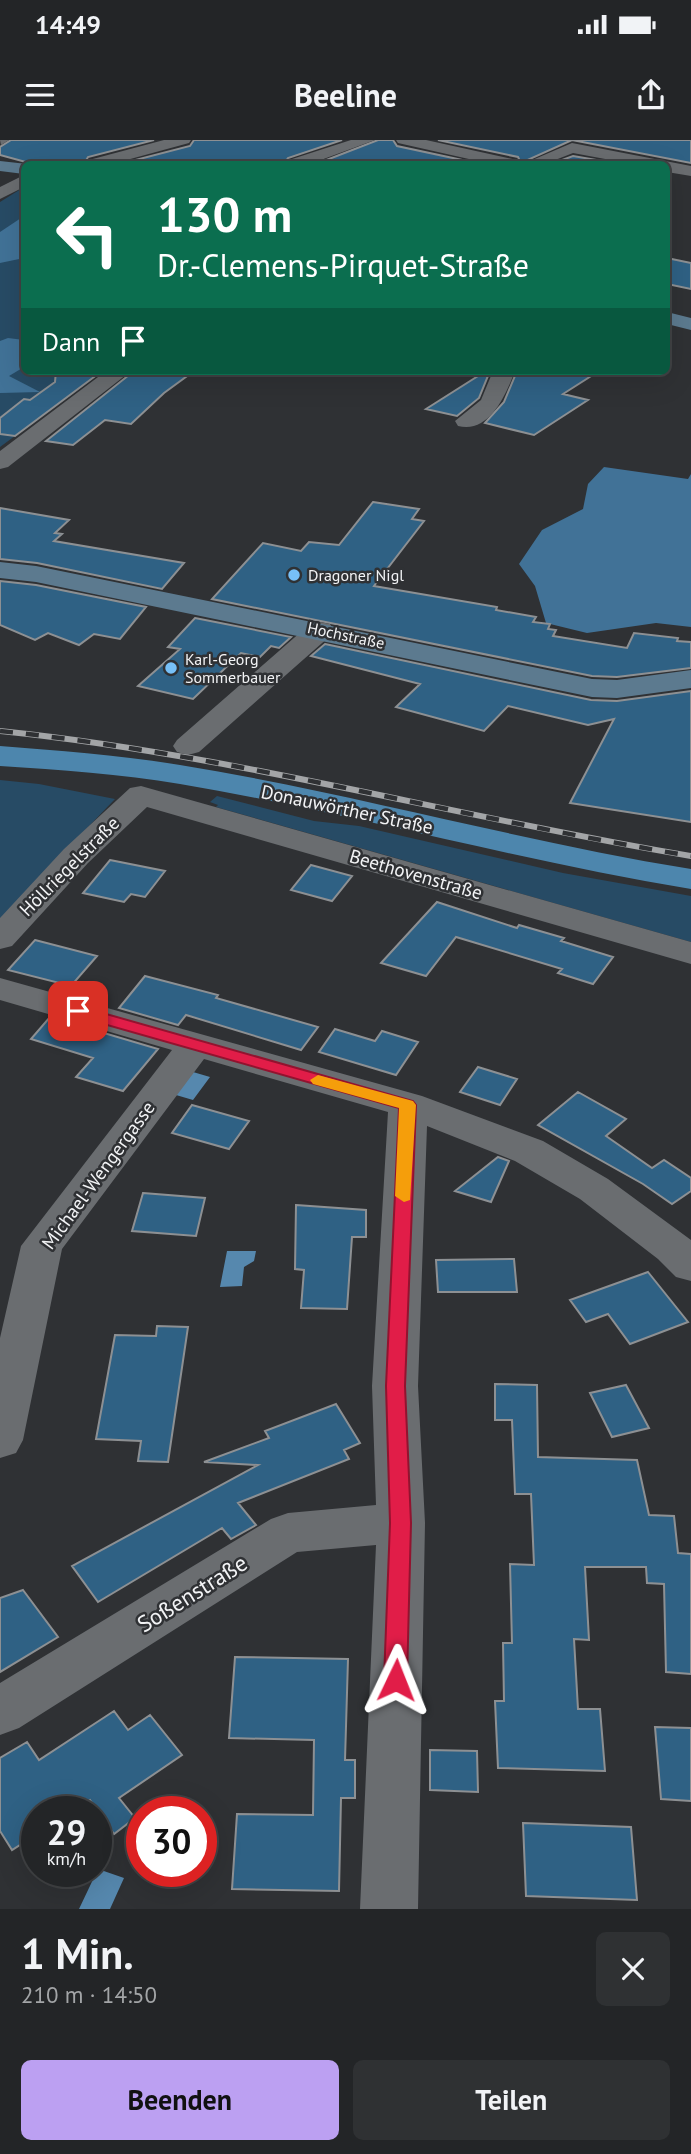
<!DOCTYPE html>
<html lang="de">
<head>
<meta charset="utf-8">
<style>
	:root { --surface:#232527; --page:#2f3133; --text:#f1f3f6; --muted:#a3a5a7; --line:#404244; --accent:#bca0f2 }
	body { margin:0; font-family:"PT Sans",sans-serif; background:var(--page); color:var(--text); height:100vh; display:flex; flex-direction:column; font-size:26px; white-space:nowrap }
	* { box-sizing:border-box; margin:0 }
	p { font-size:23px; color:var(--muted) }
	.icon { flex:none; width:38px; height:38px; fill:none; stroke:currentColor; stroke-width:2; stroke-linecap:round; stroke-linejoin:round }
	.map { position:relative; height:1769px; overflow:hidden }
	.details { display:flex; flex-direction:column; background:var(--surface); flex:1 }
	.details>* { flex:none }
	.banner { position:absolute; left:21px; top:21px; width:649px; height:214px; border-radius:10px; box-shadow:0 7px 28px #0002,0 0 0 2px var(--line); background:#0b6e4f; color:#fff; overflow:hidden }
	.speed { position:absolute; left:21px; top:1656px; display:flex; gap:14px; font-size:35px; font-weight:700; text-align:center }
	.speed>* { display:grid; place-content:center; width:91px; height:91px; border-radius:50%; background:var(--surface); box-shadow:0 7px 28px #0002,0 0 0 2px var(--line); line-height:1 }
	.speed small { font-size:18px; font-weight:400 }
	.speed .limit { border:10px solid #d22; background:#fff; color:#111 }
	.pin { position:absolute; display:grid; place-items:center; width:60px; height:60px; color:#fff; margin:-30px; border-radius:14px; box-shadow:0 4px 10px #0006 }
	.me { position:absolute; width:77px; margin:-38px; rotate:2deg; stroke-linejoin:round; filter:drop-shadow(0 0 5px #0008) }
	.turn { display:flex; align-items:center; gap:24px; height:147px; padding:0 21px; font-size:32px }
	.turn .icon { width:91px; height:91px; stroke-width:2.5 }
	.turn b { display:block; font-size:49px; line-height:60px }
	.then { display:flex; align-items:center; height:66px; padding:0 21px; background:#0003; gap:14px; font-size:26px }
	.round { display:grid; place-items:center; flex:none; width:74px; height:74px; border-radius:10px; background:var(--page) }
	.headline { display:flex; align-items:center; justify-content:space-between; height:119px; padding:0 21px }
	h1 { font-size:42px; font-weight:700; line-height:52px }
	.primary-button { display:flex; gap:14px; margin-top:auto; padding:14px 21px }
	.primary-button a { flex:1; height:80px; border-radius:10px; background:var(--accent); color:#111; font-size:28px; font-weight:700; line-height:80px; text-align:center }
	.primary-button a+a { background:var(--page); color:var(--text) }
	.status { display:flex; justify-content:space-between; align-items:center; height:49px; padding:0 35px; background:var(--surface); direction:ltr }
	.status svg { height:19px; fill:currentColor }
	header { display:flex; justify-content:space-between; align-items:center; height:91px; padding:0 21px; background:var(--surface); font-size:32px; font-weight:700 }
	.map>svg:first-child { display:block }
	.green { fill:#274b65 }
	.forest { fill:#417297 }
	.water { fill:#5688ae }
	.building { fill:#2f6184; stroke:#8d9093; stroke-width:2 }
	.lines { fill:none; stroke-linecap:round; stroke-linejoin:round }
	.street { fill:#6a6d70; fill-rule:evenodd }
	.secondary { fill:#5c7a8f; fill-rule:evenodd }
	.primary { fill:#4d86ad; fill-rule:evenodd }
	.rail-casing { stroke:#a3a5a7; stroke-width:6 }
	.rail { stroke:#2f3134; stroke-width:4.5; stroke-dasharray:13; stroke-linecap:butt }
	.route { fill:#e11d48; stroke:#92132f; stroke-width:2 }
	.slow { fill:#f59e0b }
	.poi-dot { fill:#77c0f7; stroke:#2f3134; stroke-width:2.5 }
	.labels { text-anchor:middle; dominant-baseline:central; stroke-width:5; stroke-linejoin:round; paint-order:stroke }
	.far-poi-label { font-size:16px; fill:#f2f3f5; stroke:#2f3134; text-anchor:start }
	.far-street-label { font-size:16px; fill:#f2f3f5; stroke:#2f3134 }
	.street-label { font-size:19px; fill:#f2f3f5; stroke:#2f3134 }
	.near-street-label { font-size:23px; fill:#f2f3f5; stroke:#2f3134 }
</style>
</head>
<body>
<div class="status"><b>14:49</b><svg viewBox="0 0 49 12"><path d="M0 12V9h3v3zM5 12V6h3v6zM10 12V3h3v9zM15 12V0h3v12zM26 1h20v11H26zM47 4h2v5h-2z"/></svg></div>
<header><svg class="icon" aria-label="menu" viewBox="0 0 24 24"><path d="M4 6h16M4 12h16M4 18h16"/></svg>Beeline<svg class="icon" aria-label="share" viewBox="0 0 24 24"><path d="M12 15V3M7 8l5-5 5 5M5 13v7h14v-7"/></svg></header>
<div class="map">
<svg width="691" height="1769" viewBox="0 0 691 1769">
	<rect width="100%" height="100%" fill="#2f3134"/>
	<path class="green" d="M24,47V231H103L0,307V62Z
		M0,640L39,644L115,659L0,779Z
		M217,656L314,681L359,686L563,733L691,756V802L216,667L218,665L210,662Z"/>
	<path class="forest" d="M24,76V118L0,123V92Z
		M8,198L24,200V227L9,236L40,252L0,253V201Z
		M604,327L688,339L691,334V487L656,483L587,493L546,483L535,446L519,424L542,390L583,369L588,344Z"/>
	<path class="water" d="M193,932L210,937L193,960L176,955Z
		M227,1111H256L254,1121L244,1127L242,1146L220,1147Z
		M98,1729L124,1738L110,1769H79Z"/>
	<path class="building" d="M11,0H154L88,17L84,24H33L0,15V7Z
		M194,0H342L288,18L284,24H120L190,6Z
		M378,0H393L397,6L481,24H316Z
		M438,0H691V23L572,0L521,23L518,17Z
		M573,16L620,24H551Z
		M667,118L691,123V149L667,144Z
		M56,231H102L15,296L0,294V278L24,259L30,260L55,242Z
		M134,231H194L164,253L131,284L105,280L73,305L46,301Z
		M486,231H490L479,258L457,276L426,269Z
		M517,231H599L563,254L588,260L534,295L485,283L504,262Z
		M373,362L419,369L412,379L424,381L374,446L497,467L496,470L536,477L533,482L550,484L548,489L556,490L553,496L627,508L634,493L678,498L677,501L691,502V528L617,537L592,536L212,459L263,403L301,411L309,402L339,405Z
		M0,368L69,380L55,393L62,394L54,401L184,423L162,449L37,423L0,419Z
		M0,441L36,445L146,467L120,499L94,494L79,505L48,493L35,500L0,485Z
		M195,478L291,497L279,508L271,506L260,517L241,513L193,559L138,546L180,509L168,507Z
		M325,504L591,560L617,561L691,551V682L570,663L614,579L588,585L508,566L484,591L396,567L420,544L311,516Z
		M110,720L165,731L145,757L131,754L124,762L83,753Z
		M311,725L352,736L332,761L291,750Z
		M437,762L517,788L519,785L564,798L561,801L613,817L593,844L558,833L562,829L456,797L426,836L381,823Z
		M35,800L97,816L71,846L8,830Z
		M145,836L218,855L216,858L318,887L301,910L186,875L178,885L119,868Z
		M50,877L158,909L123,951L76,937L93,918L31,899Z
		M335,889L375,901L382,891L418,902L396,935L319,912Z
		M478,927L517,939L500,965L460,952Z
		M578,952L626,979L606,996L652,1028L664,1020L691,1038V1051L672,1064L643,1044L538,985Z
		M192,965L249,981L229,1009L172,993Z
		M498,1017L509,1021L491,1062L455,1051Z
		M143,1053L205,1058L196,1096L132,1091Z
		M296,1065L366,1070V1097H352L347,1169L301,1168L304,1130L295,1129Z
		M514,1119L517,1152H438L436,1120Z
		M648,1132L688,1182L630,1204L608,1174L586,1182L570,1160Z
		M157,1186L188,1187L168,1322L138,1321L141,1301L96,1299L115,1195L156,1196Z
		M495,1244L537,1245L538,1317L637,1320L649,1375L674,1376L678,1413L691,1414V1534L666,1532L664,1444L647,1443L646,1427H585L589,1500L574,1499L578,1569H600L605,1631L498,1628L495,1561H504L503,1503H512L510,1424L534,1425L531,1354H515L512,1280H495Z
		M626,1245L649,1288L612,1297L590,1253Z
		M336,1264L360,1303L344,1310L349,1319L238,1363L256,1385L231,1399L222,1388L98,1462L72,1426L258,1325L204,1322L269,1298L265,1291Z
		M23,1450L58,1497L0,1532V1458Z
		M235,1517L348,1519L345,1620H355V1658H341L339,1751L232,1749L237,1674L313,1675L314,1600L229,1598Z
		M114,1571L128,1590L150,1575L182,1615L119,1658L135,1678L114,1694L90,1660L72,1671H37V1694L12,1710L0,1691V1618L27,1602L39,1620Z
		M655,1587L691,1588V1661L661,1659Z
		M430,1610L477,1611L478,1652L430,1650Z
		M523,1683L631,1687L637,1760L526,1756Z"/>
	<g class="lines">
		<path class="street" d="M0,0H9L1,5Z
			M164,0H191L189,3L112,24H87L89,20Z
			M351,0H375L310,24H287L289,20Z
			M396,0H426L517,20L519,24H491L398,3Z
			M572,3L691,26V36L667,32V24H632L573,13L545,24H523Z
			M24,35V47L0,59V47Z
			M106,231H131L8,327L0,329V311Z
			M493,231H515C506,254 490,294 458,286L455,281L481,260Z
			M320,482L330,484L334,490L330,496L199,612L188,615L177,612L173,606L177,600L310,484Z
			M141,646L691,802V824L147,667L88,723L12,806L0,809V778L64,709L130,648Z
			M0,838L422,956L543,1001L608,1039L691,1100V1141L676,1137L658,1119L580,1059L515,1021L427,986L418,1246L425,1383L418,1769H360L376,1405L297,1412L19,1588L0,1595V1543L271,1379L288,1373L376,1365L372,1246L388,972L204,919L62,1109L23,1300L16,1313L0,1318V1198L21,1106L172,910L0,860Z"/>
		<path class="secondary" d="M0,21L27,24H24V34L0,31Z
			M667,172L691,178V190L667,184Z
			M0,422L36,426L592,539L617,540L691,530V548L617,558L592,557L36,442L0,438Z"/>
		<path class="primary" d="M0,606C60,611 120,615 180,625C352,653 519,701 691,729V749C519,721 352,673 180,644C121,634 60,630 0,626Z"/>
		<g class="rail-casing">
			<path id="rail" d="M0,591C234,615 460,678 691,716"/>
		</g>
		<use href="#rail" class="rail"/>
	</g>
	<path class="route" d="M78,866L413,961L416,965L405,1246L411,1383L407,1540L404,1547L396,1550L388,1547L384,1540L390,1383L386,1246L399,968L72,875V868Z"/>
	<path class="slow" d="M318,935L413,961L416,965L410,1060L404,1062L395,1056L399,968L313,944L310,940Z"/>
	<g class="poi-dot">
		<circle cx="294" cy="435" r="7"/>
		<circle cx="171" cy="528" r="7"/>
	</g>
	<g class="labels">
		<g class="far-poi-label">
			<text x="308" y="435">Dragoner Nigl</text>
			<text x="185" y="519">Karl-Georg<tspan x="185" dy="18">Sommerbauer</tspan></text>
		</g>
		<g class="far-street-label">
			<text transform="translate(346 495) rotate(12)">Hochstraße</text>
		</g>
		<g class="street-label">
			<text transform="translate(347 669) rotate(12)">Donauwörther Straße</text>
			<text transform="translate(69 726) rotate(-45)">Höllriegelstraße</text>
			<text transform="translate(416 734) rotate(16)">Beethovenstraße</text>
			<text transform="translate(98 1035) rotate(-54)">Michael-Wengergasse</text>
		</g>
		<g class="near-street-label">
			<text transform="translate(192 1453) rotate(-32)">Soßenstraße</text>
		</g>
	</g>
</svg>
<div class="speed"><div>29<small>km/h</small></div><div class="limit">30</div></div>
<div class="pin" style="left:78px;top:871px;background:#d93025"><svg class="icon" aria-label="arrive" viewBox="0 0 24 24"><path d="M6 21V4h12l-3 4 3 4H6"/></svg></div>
<svg class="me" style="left:396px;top:1540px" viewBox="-20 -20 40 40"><path d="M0-17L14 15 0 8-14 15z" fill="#e11d48" stroke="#fff" stroke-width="4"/></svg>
<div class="banner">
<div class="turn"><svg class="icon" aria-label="left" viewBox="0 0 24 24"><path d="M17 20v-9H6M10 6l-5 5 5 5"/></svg><div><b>130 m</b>Dr.-Clemens-Pirquet-Straße</div></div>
<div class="then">Dann<svg class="icon" aria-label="arrive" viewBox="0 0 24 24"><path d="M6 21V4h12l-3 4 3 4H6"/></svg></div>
</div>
</div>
<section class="details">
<div class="headline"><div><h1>1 Min.</h1><p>210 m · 14:50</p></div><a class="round"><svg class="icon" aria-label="close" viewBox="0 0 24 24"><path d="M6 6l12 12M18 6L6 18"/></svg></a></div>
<div class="primary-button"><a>Beenden</a><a>Teilen</a></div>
</section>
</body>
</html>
